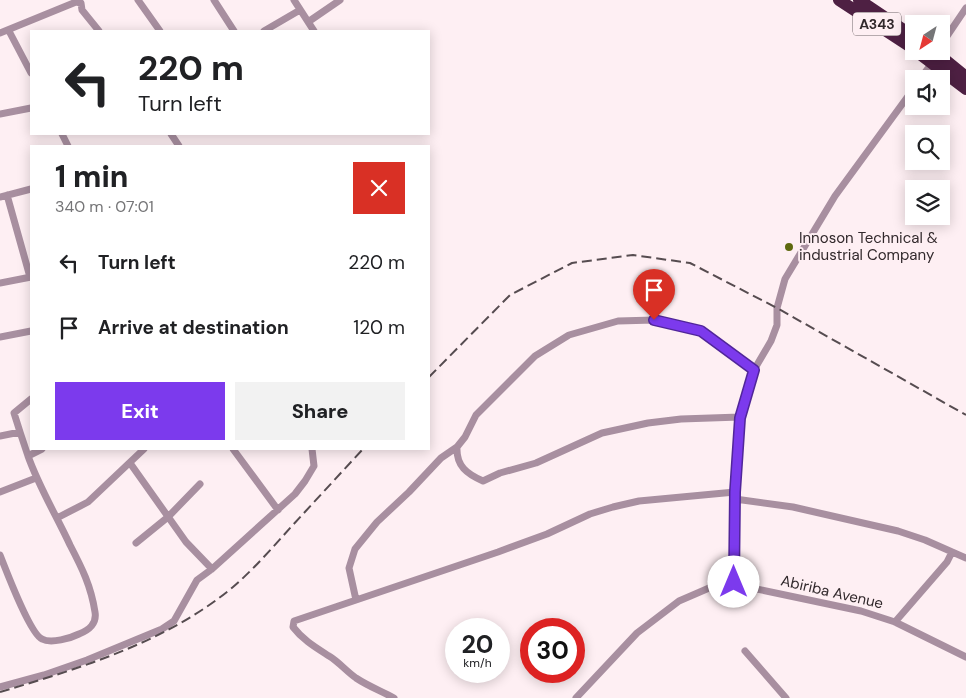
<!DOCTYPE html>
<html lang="en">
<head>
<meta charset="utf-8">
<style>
	:root { --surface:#fff; --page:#f2f2f2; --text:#202124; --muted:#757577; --accent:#7c3aed }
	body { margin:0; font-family:"DM Sans",sans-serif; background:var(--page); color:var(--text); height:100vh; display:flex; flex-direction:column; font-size:19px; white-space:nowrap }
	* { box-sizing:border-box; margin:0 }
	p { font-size:16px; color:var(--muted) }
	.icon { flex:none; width:28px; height:28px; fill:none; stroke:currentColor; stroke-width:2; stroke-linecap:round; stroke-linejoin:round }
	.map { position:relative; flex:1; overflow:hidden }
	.panel { position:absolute; left:30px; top:145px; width:400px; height:305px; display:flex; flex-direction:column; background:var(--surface); border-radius:0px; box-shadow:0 2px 12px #0003 }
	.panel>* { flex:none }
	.banner { position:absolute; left:30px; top:30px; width:400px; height:105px; border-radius:0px; box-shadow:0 2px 12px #0003; background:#fff; color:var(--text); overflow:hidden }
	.needle { width:32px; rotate:216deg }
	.fabs { position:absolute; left:905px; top:15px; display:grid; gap:10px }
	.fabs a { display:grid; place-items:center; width:45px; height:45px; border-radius:0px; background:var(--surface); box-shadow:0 2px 12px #0003; font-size:25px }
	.speed { position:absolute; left:445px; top:618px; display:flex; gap:10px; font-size:25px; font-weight:700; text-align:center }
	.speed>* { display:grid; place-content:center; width:65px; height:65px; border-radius:50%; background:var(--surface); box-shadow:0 2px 12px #0003; line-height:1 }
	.speed small { font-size:12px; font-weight:400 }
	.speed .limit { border:8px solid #d22; background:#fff; color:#111 }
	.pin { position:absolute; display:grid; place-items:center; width:42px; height:42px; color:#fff; margin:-51px -21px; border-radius:50% 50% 50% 0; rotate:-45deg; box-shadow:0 0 5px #0007 }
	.pin .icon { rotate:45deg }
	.me { position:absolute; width:55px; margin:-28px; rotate:0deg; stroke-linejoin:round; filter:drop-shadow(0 0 4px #0008) }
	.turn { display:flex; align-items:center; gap:18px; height:105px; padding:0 25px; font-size:22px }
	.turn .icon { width:65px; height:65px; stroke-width:2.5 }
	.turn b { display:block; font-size:35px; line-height:42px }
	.round { display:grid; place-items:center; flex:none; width:52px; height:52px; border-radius:0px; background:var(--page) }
	.summary { display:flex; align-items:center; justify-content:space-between; height:85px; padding:0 25px }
	h1 { font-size:30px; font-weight:800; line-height:38px }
	.primary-button { display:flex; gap:10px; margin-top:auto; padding:10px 25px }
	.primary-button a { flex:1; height:58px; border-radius:0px; background:var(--accent); color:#fff; font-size:20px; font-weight:800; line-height:58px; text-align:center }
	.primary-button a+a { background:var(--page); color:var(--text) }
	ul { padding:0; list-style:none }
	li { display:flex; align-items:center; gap:15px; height:65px; padding:0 25px }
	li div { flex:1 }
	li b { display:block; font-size:19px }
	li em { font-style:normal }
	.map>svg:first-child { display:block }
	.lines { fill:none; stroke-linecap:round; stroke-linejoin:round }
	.street { stroke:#a88fa0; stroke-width:7 }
	.highway { stroke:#4e2043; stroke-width:12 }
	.rail { stroke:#564c50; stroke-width:2; stroke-dasharray:10 5; stroke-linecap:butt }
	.route-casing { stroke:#51269a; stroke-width:12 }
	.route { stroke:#7c3aed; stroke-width:9 }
	.poi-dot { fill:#5e690e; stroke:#feeff3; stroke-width:2 }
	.labels { text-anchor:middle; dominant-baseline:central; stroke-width:4; stroke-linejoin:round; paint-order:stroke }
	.shield { fill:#feeff3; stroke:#6f6468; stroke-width:1 }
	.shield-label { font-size:14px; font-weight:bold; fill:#32292c }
	.poi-label { font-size:15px; fill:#32292c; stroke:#feeff3; text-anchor:start }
	.street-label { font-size:15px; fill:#32292c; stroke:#feeff3 }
</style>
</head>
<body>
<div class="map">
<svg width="966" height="698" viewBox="0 0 966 698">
	<rect width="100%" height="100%" fill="#feeff3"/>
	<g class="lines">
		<path class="street" d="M138,0L160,31
			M214,0L234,31
			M294,0L314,31
			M308,22L340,0
			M9,31L31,73
			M264,31L300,10
			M0,33L76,2L81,3L82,10L99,31
			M941,45L966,8
			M920,79L932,63
			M0,114L31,108
			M62,134L68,146
			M171,134L179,146
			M7,195L30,277
			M0,197L31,189
			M0,283L31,277
			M0,337L31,331
			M20,432L14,413L31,399
			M0,436L20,432L28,456L42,449
			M457,447C456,466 467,474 483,481L500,473L536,463L602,433L648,423L681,419L740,417
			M233,449L278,510
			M130,463L186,542L212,569
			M0,492L36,478
			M735,499L793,507L898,531L925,540L966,558
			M57,518L88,502L144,449
			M136,543L168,517L200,484
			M0,555C6,570 30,634 42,639C51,644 71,638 79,634C89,630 97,624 95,612C91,586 82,568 70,545C56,515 39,487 28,456
			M734,582L735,492L740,417L754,370L771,341L777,325V308L785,279L835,196L914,88
			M356,600L349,568L355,549L377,522L409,492L441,458L457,447L465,437L476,415L535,356L569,335L618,321L654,320L701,331L754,370
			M895,622L947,562L952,552
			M745,651L786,698
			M0,687L44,675L87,660L162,629L174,621L197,580L212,569L295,494L305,481L314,466L312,449
			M394,698C381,691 368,686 356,678C346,671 339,662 329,656C315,647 303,640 293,627L294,621L498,552L547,534L590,514L613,507L639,501L735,492
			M576,698L637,633L679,601L716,585L734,582L752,588L861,611L895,622L966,657"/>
		<path class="highway" d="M839,0L914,49
			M859,0L914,37
			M916,51L966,89
			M934,51L966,77"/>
		<path class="rail" d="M429,377L510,295L572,263L633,255L690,263L777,308L966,415
			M0,692C81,668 167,642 233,587C254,569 273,547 291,527C315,501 339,475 363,449"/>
	</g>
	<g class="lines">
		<g class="route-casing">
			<path id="route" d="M654,320L701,331L754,370L740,418L735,492L734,582"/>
		</g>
		<use href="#route" class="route"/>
	</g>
	<circle class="poi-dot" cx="789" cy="247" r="5"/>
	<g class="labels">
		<rect class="shield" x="853" y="12.5" width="48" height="23" rx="4"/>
		<g class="shield-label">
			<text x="877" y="24">A343</text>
		</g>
		<g class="poi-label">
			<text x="799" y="238">Innoson Technical &amp;<tspan x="799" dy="17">industrial Company</tspan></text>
		</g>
		<g class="street-label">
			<text transform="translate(832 592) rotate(13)">Abiriba Avenue</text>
		</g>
	</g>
</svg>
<div class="fabs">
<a><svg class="needle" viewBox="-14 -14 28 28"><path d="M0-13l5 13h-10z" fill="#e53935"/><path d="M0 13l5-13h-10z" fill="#757577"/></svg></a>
<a><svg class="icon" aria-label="sound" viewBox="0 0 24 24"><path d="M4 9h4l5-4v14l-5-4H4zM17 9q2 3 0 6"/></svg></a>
<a><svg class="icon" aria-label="search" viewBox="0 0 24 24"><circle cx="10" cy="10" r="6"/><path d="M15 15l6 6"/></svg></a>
<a><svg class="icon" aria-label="layers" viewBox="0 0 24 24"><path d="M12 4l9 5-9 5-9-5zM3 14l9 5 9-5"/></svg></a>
</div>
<div class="speed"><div>20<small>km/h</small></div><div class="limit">30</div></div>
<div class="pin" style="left:654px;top:320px;background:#d93025"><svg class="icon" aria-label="arrive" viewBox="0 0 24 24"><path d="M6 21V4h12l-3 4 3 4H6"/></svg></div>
<svg class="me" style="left:734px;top:582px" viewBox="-20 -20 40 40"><circle r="19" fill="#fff"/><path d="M0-13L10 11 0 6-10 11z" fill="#7c3aed"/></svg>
<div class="banner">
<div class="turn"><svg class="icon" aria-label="left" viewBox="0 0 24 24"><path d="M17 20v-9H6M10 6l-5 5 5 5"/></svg><div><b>220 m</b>Turn left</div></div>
</div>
<section class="panel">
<div class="summary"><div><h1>1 min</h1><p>340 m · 07:01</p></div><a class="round" style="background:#d93025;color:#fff"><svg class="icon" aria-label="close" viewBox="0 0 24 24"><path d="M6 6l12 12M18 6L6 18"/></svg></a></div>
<ul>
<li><svg class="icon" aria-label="left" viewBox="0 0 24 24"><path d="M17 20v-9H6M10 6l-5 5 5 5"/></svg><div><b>Turn left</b></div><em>220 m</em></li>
<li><svg class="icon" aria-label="arrive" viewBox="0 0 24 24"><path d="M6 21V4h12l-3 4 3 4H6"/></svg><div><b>Arrive at destination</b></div><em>120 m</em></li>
</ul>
<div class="primary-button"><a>Exit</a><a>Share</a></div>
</section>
</div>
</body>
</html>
